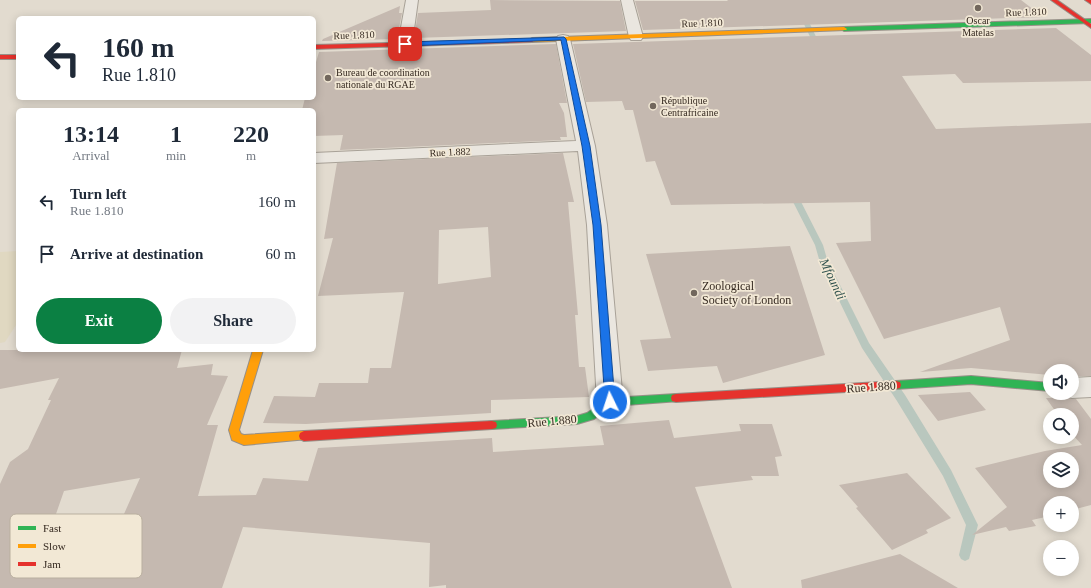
<!DOCTYPE html>
<html lang="en">
<head>
<meta charset="utf-8">
<style>
	:root { --surface:#fff; --page:#f2f2f3; --text:#1f2937; --muted:#747a83; --accent:#0b8043 }
	body { margin:0; font-family:Georgia,serif; background:var(--page); color:var(--text); height:100vh; display:flex; flex-direction:column; font-size:15px; white-space:nowrap }
	* { box-sizing:border-box; margin:0 }
	p { font-size:13px; color:var(--muted) }
	.icon { flex:none; width:22px; height:22px; fill:none; stroke:currentColor; stroke-width:2; stroke-linecap:round; stroke-linejoin:round }
	.map { position:relative; flex:1; overflow:hidden }
	.panel { position:absolute; left:16px; top:108px; width:300px; height:244px; display:flex; flex-direction:column; background:var(--surface); border-radius:6px; box-shadow:0 2px 10px #0003 }
	.panel>* { flex:none }
	.banner { position:absolute; left:16px; top:16px; width:300px; height:84px; border-radius:6px; box-shadow:0 2px 10px #0003; background:#fff; color:var(--text); overflow:hidden }
	.controls { position:absolute; left:1043px; top:364px; display:grid; gap:8px }
	.controls a { display:grid; place-items:center; width:36px; height:36px; border-radius:50%; background:var(--surface); box-shadow:0 2px 10px #0003; font-size:20px }
	.pin { position:absolute; display:grid; place-items:center; width:34px; height:34px; color:#fff; margin:-17px; border-radius:8px; box-shadow:0 2px 6px #0006 }
	.me { position:absolute; width:44px; margin:-22px; rotate:356deg; stroke-linejoin:round; filter:drop-shadow(0 0 3px #0008) }
	.turn { display:flex; align-items:center; gap:14px; height:84px; padding:0 20px; font-size:18px }
	.turn .icon { width:52px; height:52px; stroke-width:2.5 }
	.turn b { display:block; font-size:28px; line-height:34px }
	.eta { display:flex; justify-content:space-evenly; align-items:center; height:68px; text-align:center }
	.eta b { font-size:24px; font-weight:700; line-height:28px }
	.primary-button { display:flex; gap:8px; margin-top:auto; padding:8px 20px }
	.primary-button a { flex:1; height:46px; border-radius:24px; background:var(--accent); color:#fff; font-size:16px; font-weight:700; line-height:46px; text-align:center }
	.primary-button a+a { background:var(--page); color:var(--text) }
	ul { padding:0; list-style:none }
	li { display:flex; align-items:center; gap:12px; height:52px; padding:0 20px }
	li div { flex:1 }
	li b { display:block; font-size:15px }
	li em { font-style:normal }
	.map>svg:first-child { display:block }
	.farmland { fill:#e0d8c1 }
	.lines { fill:none; stroke-linecap:round; stroke-linejoin:round }
	.stream { fill:#b9c7be; fill-rule:evenodd }
	.building { fill:#c5b9b0; fill-rule:evenodd }
	.street-casing { stroke:#a8a197; stroke-width:2 }
	.fast-casing { stroke:#979088; stroke-width:2 }
	.slow-casing { stroke:#979088; stroke-width:2 }
	.jam-casing { stroke:#979088; stroke-width:2 }
	.street { fill:#eae6df; fill-rule:evenodd }
	.fast { fill:#30b455; fill-rule:evenodd }
	.slow { fill:#ff9f0a; fill-rule:evenodd }
	.jam { fill:#e5322d; fill-rule:evenodd }
	.route { fill:#1a73e8; stroke:#114b97 }
	.poi-dot { fill:#72675d; stroke:#f2e8d5; stroke-width:1.5 }
	.labels { text-anchor:middle; dominant-baseline:central; stroke-width:3.5; stroke-linejoin:round; paint-order:stroke }
	.far-street-label { font-size:10px; fill:#352920; stroke:#f2e8d5 }
	.far-poi-label { font-size:10px; fill:#352920; stroke:#f2e8d5; text-anchor:start }
	.poi-label { font-size:12px; fill:#352920; stroke:#f2e8d5; text-anchor:start }
	.street-label { font-size:12px; fill:#352920; stroke:#f2e8d5 }
	.water-label { font-size:13px; font-style:italic; fill:#31534f; stroke:#f2e8d5 }
	.key { fill:#f2e8d5; stroke:#b9af9f; stroke-width:1 }
	.key-label { font-size:11px; fill:#352920 }
</style>
</head>
<body>
<div class="map">
<svg width="1091" height="588" viewBox="0 0 1091 588">
	<rect width="100%" height="100%" fill="#e2dbcf"/>
	<path class="farmland" d="M18,251V322L5,342L0,343V252Z"/>
	<g class="lines">
		<path class="stream" d="M819,0H825C823,10 816,16 809,22L820,45L815,49L812,47L814,45L803,22L816,9Z
			M790,192H793L797,194L823,245L827,259L869,343L905,395L951,470L976,521L978,525L969,559L965,561L961,559L959,555L966,525L943,476L897,401L862,348L819,259L815,245L789,194Z"/>
	</g>
	<path class="building" d="M490,0L620,1L626,31L414,38L418,13L491,10Z
		M727,0H1021L1043,17L643,30L635,1H728Z
		M400,6L399,13H402L397,39L322,41L323,39Z
		M1056,28L1091,55V81L963,83L955,74L902,76L936,129L1091,123V376H1072V371H1050V375L971,368L920,372L1010,340L1000,307L884,339L836,243L871,241L870,202L671,205L655,161L646,162L633,110H625L622,101L586,102L573,44Z
		M556,44L567,103H559L564,113L567,137H560L561,140L340,150L343,135L314,136V110H302L305,98H314V69L319,52Z
		M563,153L574,202H568L578,315H575L579,367H585L589,397L491,400V413L306,424L263,423L274,396L315,397L319,383H368L370,368H391L404,292L318,296L333,238L324,239L337,163ZM488,227L491,277L438,284L439,230Z
		M790,246L825,355L723,383L717,366L648,371L640,340L671,338L646,254Z
		M0,350H182L177,368L213,364L211,375L228,376L207,425H218L198,496L256,495L263,478L308,481L318,448L492,438L493,452L604,445L600,426L669,420L674,438L741,431L739,424H772L782,456L775,457L779,476H751L753,480L695,487L732,588H446V585L429,587L430,543L243,527L222,588H0V484L10,462L28,449L51,400H48L59,378L0,389ZM140,478L108,550L42,554L64,491Z
		M970,392L986,410L938,421L918,395Z
		M1061,393L1063,396L1076,399L1091,419V505L1072,510V503H1050V516L1032,520L1036,526L1009,531L1006,527L972,535L1007,507L975,468L1045,451L1082,445L1072,434V415H1058L1046,398H1051ZM1050,459H1072V481H1050Z
		M907,473L951,518L926,530L928,533L892,550L856,508L858,507L839,485Z
		M900,554L958,588H802L801,580Z"/>
	<g class="lines">
		<g class="street-casing">
			<path id="street" d="M406,0H418L412,44L410,47H400L398,44Z
				M621,0H633L643,37L641,40H631L629,37Z
				M563,35L568,36L570,39L595,146L607,225L623,402L619,409L610,412L601,409L597,402L587,225L578,151L314,163V153L576,141L556,39L558,36Z
				M1091,377V397L1072,398L1063,395L1062,393H1072V378Z"/>
		</g>
		<g class="fast-casing">
			<path id="fast" d="M1091,19V23L844,31L841,29L844,27Z
				M971,376L1050,383V391L971,384L896,389L892,388L891,385L892,382L896,381Z
				M676,394L680,395L681,398L680,401L612,406L594,419L577,424L492,429L488,428L487,425L488,422L492,421L577,416L587,413L610,398Z"/>
		</g>
		<g class="slow-casing">
			<path id="slow" d="M844,27L847,29L846,30L532,42L529,40L532,38Z
				M253,350H263L239,430L241,434L244,435L304,431L308,433L309,436L308,439L244,445L232,440L229,430Z"/>
		</g>
		<g class="jam-casing">
			<path id="jam" d="M1051,0H1057L1091,24V28Z
				M1085,0H1091V4Z
				M534,39L535,40L532,42L314,49V45Z
				M0,55H18V59H0Z
				M896,381L900,382L901,385L900,388L896,389L676,402L672,401L671,398L672,395L676,394Z
				M492,421L496,422L497,425L496,428L492,429L304,441L300,439L299,436L300,433L304,431Z"/>
		</g>
		<use href="#street" class="street"/>
		<use href="#fast" class="fast"/>
		<use href="#slow" class="slow"/>
		<use href="#jam" class="jam"/>
	</g>
	<path class="route" d="M564,37L566,39L590,146L601,225L615,402L610,406L605,402L593,225L582,146L561,40L405,46L402,44L405,42Z"/>
	<g class="poi-dot">
		<circle cx="978" cy="8" r="4"/>
		<circle cx="328" cy="78" r="4"/>
		<circle cx="653" cy="106" r="4"/>
		<circle cx="694" cy="293" r="4"/>
	</g>
	<g class="labels">
		<g class="far-street-label">
			<text transform="translate(1026 12) rotate(-2)">Rue 1.810</text>
			<text transform="translate(702 23) rotate(-2)">Rue 1.810</text>
			<text transform="translate(354 35) rotate(-2)">Rue 1.810</text>
			<text transform="translate(450 152) rotate(-3)">Rue 1.882</text>
		</g>
		<g class="far-poi-label">
			<text x="978" y="20" text-anchor="middle">Oscar<tspan x="978" dy="12">Matelas</tspan></text>
			<text x="336" y="72">Bureau de coordination<tspan x="336" dy="12">nationale du RGAE</tspan></text>
			<text x="661" y="100">République<tspan x="661" dy="12">Centrafricaine</tspan></text>
		</g>
		<g class="poi-label">
			<text x="702" y="286">Zoological<tspan x="702" dy="14">Society of London</tspan></text>
		</g>
		<g class="street-label">
			<text transform="translate(871 387) rotate(-4)">Rue 1.880</text>
			<text transform="translate(552 421) rotate(-5)">Rue 1.880</text>
		</g>
		<g class="water-label">
			<text transform="translate(833 279) rotate(65)">Mfoundi</text>
		</g>
	</g>
	<rect x="10" y="514" width="132" height="64" rx="6" class="key"/>
	<rect x="18" y="526" width="18" height="4" fill="#30b455"/>
	<rect x="18" y="544" width="18" height="4" fill="#ff9f0a"/>
	<rect x="18" y="562" width="18" height="4" fill="#e5322d"/>
	<g class="key-label">
		<text x="43" y="532">Fast</text>
		<text x="43" y="550">Slow</text>
		<text x="43" y="568">Jam</text>
	</g>
</svg>
<div class="controls">
<a><svg class="icon" aria-label="sound" viewBox="0 0 24 24"><path d="M4 9h4l5-4v14l-5-4H4zM17 9q2 3 0 6"/></svg></a>
<a><svg class="icon" aria-label="search" viewBox="0 0 24 24"><circle cx="10" cy="10" r="6"/><path d="M15 15l6 6"/></svg></a>
<a><svg class="icon" aria-label="layers" viewBox="0 0 24 24"><path d="M12 4l9 5-9 5-9-5zM3 14l9 5 9-5"/></svg></a>
<a>+</a>
<a>−</a>
</div>
<div class="pin" style="left:405px;top:44px;background:#d93025"><svg class="icon" aria-label="arrive" viewBox="0 0 24 24"><path d="M6 21V4h12l-3 4 3 4H6"/></svg></div>
<svg class="me" style="left:610px;top:402px" viewBox="-20 -20 40 40"><circle r="17" fill="#1a73e8" stroke="#fff" stroke-width="3"/><path d="M0-11L8 9 0 5-8 9z" fill="#fff"/></svg>
<div class="banner">
<div class="turn"><svg class="icon" aria-label="left" viewBox="0 0 24 24"><path d="M17 20v-9H6M10 6l-5 5 5 5"/></svg><div><b>160 m</b>Rue 1.810</div></div>
</div>
<section class="panel">
<div class="eta">
<div><b>13:14</b><p>Arrival</p></div>
<div><b>1</b><p>min</p></div>
<div><b>220</b><p>m</p></div>
</div>
<ul>
<li><svg class="icon" aria-label="left" viewBox="0 0 24 24"><path d="M17 20v-9H6M10 6l-5 5 5 5"/></svg><div><b>Turn left</b><p>Rue 1.810</p></div><em>160 m</em></li>
<li><svg class="icon" aria-label="arrive" viewBox="0 0 24 24"><path d="M6 21V4h12l-3 4 3 4H6"/></svg><div><b>Arrive at destination</b></div><em>60 m</em></li>
</ul>
<div class="primary-button"><a>Exit</a><a>Share</a></div>
</section>
</div>
</body>
</html>
